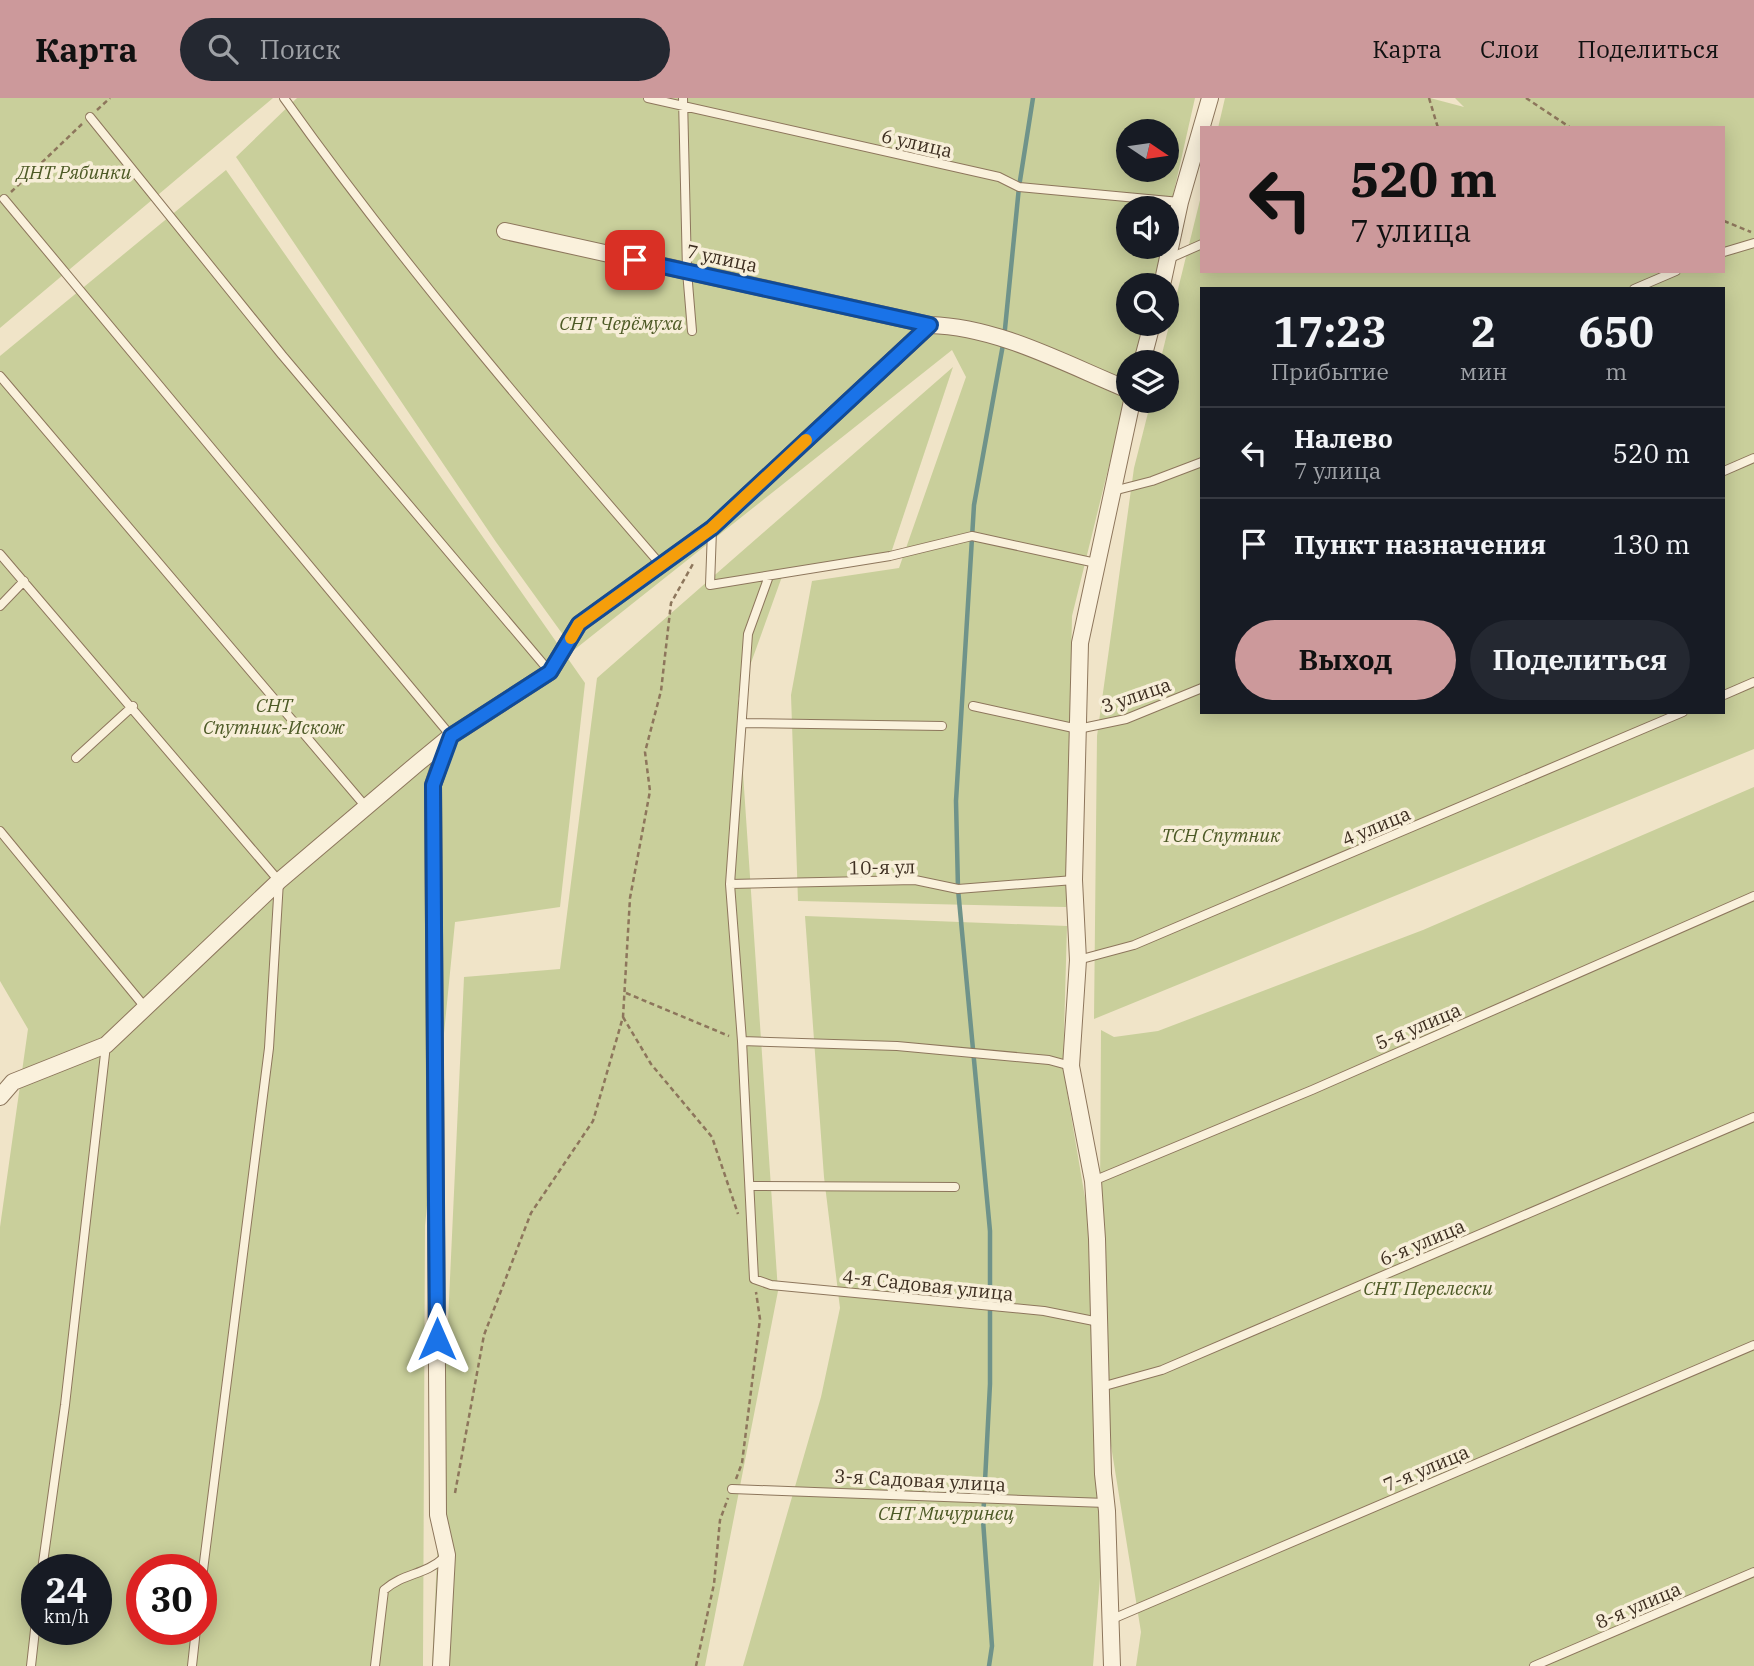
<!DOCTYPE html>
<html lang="ru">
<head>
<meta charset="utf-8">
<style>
	:root { --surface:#171b24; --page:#242831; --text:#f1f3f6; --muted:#9ea1a6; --line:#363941; --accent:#cc999b }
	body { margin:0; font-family:"IBM Plex Serif",serif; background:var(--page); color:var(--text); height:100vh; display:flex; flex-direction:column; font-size:26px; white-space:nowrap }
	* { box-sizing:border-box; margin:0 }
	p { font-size:23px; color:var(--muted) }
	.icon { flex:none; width:38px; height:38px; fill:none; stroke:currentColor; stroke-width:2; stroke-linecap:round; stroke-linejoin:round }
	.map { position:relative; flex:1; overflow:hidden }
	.details { position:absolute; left:1200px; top:189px; width:525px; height:427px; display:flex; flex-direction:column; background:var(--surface); border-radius:0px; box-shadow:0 4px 18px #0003 }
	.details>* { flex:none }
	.banner { position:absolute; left:1200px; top:28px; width:525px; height:147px; border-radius:0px; box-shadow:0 4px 18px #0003; background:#cc999b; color:#111; overflow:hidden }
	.needle { width:46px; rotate:103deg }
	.buttons { position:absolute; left:1116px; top:21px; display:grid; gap:14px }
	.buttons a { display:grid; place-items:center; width:63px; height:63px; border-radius:50%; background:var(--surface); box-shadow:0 4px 18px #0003; font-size:35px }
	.speed { position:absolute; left:21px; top:1456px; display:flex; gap:14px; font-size:35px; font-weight:700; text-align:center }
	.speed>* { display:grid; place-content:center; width:91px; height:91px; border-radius:50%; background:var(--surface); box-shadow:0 4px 18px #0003; line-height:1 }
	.speed small { font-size:18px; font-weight:400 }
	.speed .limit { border:10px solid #d22; background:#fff; color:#111 }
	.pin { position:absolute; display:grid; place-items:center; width:60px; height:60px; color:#fff; margin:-30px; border-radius:14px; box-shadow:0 4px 10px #0006 }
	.me { position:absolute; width:77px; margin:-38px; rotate:0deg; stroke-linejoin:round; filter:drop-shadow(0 0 5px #0008) }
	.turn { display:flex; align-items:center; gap:24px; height:147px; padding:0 35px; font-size:32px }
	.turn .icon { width:91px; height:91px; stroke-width:2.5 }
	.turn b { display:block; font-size:49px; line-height:60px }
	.eta { display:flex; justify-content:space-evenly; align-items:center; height:119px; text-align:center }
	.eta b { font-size:42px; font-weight:700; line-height:49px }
	.cta { display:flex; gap:14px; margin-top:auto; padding:14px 35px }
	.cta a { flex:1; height:80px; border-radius:42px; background:var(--accent); color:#111; font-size:28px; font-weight:700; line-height:80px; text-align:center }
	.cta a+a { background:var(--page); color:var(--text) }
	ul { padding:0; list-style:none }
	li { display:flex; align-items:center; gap:21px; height:91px; padding:0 35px; border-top:2px solid var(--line) }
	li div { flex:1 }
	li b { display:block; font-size:26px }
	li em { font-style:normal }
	header { display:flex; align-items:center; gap:42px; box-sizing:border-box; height:98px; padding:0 35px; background:var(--accent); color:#111 }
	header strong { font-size:33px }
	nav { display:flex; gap:38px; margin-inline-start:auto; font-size:24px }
	.search { width:490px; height:63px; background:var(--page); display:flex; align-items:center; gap:18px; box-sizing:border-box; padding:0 24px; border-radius:38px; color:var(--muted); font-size:26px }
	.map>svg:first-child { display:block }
	.green { fill:#c9cf9b; fill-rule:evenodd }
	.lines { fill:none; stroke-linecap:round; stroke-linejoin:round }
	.stream { stroke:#6f938a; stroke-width:4.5 }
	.lane-casing { stroke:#8d765c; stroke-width:10 }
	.street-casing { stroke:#8d765c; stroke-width:18 }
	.path { stroke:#8d765c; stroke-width:2.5; stroke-dasharray:5 3.5; stroke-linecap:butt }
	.lane { stroke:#faf1dc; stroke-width:8 }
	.street { stroke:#faf1dc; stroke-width:16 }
	.route-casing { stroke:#114b97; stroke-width:18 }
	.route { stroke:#1a73e8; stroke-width:12 }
	.slow { stroke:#f59e0b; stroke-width:12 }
	.labels { text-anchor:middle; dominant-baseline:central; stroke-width:7; stroke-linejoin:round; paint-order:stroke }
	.street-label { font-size:19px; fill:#3d2e20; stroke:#f7eed8 }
	.park-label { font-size:19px; font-style:italic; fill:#4d5a26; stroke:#f7eed8 }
</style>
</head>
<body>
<header>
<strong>Карта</strong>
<div class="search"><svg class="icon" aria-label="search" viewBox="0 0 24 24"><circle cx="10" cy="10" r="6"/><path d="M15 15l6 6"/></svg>Поиск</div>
<nav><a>Карта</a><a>Слои</a><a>Поделиться</a></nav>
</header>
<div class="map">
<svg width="1754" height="1568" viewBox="0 0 1754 1568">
	<rect width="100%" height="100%" fill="#f0e4c8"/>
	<path class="green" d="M0,0H273L0,230Z
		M297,0H1195L1167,124V110H1129V149H1162L1153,187H1129V226H1143L1134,264H1129V286L1072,518L1066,809L798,803L791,597L812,483L899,470L966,279L952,252L574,552L496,444L236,59ZM1129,33H1167V72H1129Z
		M1225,0H1430L1464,9L1455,0H1754V651L1094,921L1097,638L1134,370L1151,303H1167V264H1160L1202,94V173H1724V30H1218ZM1202,191H1724V614H1202Z
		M226,72L585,585L560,809L455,824L425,1128L423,1568H0V1129L28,931L0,883V258ZM37,1472H96V1531H37ZM142,1472H201V1531H142Z
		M953,269L890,458L784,473L738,601L778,1193L705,1568H432L464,879L560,871L597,580Z
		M1754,689V1568H1136L1141,1534L1099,1273L1101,932L1114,939L1158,933L1423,832Z
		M805,818L1067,828L1063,970L1091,1135L1101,1467L1093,1568H743L821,1299L840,1210L824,1079Z"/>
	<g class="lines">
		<path class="stream" d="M989,1568L992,1548L983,1422L990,1286V1133L958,791L956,703L974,407L1004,241L1019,89L1033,0"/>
		<g class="lane-casing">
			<path id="lane" d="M284,0C400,163 530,316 661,467
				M648,0L999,79L1019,89L1180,104
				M683,0L687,173L692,233
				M90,19L282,257L550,574
				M4,101L451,638
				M1724,154L1754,145
				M1168,161L1202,146
				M1634,191L1676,173
				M0,278L366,709
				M1724,373L1754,360
				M1113,393L1152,383L1202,364
				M712,432L710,487L890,458L972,438L1096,465
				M0,456L279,783L269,950L201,1488
				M769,478L748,536L730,786L742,943L754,1181L771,1187L1044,1213L1099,1224
				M0,508L24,483
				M1724,597L1754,584
				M973,608L1078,631L1126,621L1202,590
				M744,625L942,628
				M76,660L133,608
				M0,733L144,908
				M730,786L915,782L958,791L1074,782
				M1078,862L1134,847L1683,614
				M742,943L897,948L1049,962L1071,968
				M1093,1083L1312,992L1754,798
				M750,1088L955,1089
				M1101,1289L1162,1272L1754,1019
				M732,1391L1106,1405
				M42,1472L65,1307L106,947
				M1110,1522L1754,1247
				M31,1568L37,1514
				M192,1568L196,1531
				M375,1568L384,1492C405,1474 424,1478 445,1459
				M1534,1568L1754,1474"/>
		</g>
		<g class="street-casing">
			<path id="street" d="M505,133L930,227
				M1162,187L1180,104L1210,0
				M1142,264L1152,226
				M0,999L13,984L106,947L279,783L418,665L451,638L550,574L579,526L712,430L930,227C999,229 1065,266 1129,292
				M441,1568L447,1457L438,1417L433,687L448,642
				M1112,1568L1107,1413L1103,1376L1097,1141L1093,1083L1071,968L1078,862L1074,782L1080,545L1132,303"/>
		</g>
		<path class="path" d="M1429,0L1438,30
			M1526,0L1571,30
			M97,12L110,0
			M11,94L82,26
			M1724,123L1751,134
			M626,895L729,938
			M623,919L651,966L712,1039L738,1116
			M736,1381L742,1365L760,1221L756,1194
			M455,1395L484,1237L531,1115L593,1023L623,919L630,800L650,693L645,654L661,593L671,505L694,464
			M696,1568L714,1486L720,1422L728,1400"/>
		<use href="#lane" class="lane"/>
		<use href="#street" class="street"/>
	</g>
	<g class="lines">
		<g class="route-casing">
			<path id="route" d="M437,1241L433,687L451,638L550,574L579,526L712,430L930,227L635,162"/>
		</g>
		<use href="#route" class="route"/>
		<path class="slow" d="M571,540L579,526L712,430L806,342"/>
	</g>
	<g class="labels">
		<g class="street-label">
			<text transform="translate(917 45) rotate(13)">6 улица</text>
			<text transform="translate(722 160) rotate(12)">7 улица</text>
			<text transform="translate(1136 597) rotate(-19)">3 улица</text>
			<text transform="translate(1376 728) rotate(-23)">4 улица</text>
			<text transform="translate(882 769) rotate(-1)">10-я ул</text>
			<text transform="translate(1418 928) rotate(-23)">5-я улица</text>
			<text transform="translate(1422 1144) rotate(-23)">6-я улица</text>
			<text transform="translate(928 1187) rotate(6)">4-я Садовая улица</text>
			<text transform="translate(1426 1370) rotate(-23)">7-я улица</text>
			<text transform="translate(920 1382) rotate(3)">3-я Садовая улица</text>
			<text transform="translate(1638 1507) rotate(-23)">8-я улица</text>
		</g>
		<g class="park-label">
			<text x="74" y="74">ДНТ Рябинки</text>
			<text x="621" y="225">СНТ Черёмуха</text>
			<text x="274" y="607">СНТ<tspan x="274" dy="22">Спутник-Искож</tspan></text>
			<text x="1221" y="737">ТСН Спутник</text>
			<text x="1428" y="1190">СНТ Перелески</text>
			<text x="946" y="1415">СНТ Мичуринец</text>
		</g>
	</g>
</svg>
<div class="buttons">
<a><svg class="needle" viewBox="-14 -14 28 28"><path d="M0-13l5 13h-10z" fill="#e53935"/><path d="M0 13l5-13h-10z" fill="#9ea1a6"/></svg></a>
<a><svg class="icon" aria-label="sound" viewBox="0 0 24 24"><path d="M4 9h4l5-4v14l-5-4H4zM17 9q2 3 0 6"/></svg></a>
<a><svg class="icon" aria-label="search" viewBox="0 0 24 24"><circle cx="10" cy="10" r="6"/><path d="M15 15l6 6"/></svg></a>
<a><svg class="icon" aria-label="layers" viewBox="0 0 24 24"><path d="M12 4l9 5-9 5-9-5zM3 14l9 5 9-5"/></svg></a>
</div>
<div class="speed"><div>24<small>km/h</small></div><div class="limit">30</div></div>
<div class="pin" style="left:635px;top:162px;background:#d93025"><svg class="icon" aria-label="arrive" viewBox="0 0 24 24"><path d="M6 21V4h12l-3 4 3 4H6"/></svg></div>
<svg class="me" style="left:437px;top:1241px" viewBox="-20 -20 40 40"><path d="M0-17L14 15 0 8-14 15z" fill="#1a73e8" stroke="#fff" stroke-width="4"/></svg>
<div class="banner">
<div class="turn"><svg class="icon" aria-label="left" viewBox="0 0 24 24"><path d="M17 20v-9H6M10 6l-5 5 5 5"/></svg><div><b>520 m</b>7 улица</div></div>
</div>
<section class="details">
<div class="eta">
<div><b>17:23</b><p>Прибытие</p></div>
<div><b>2</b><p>мин</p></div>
<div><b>650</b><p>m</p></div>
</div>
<ul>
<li><svg class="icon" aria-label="left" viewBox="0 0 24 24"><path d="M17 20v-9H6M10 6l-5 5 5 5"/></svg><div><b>Налево</b><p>7 улица</p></div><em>520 m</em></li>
<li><svg class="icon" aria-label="arrive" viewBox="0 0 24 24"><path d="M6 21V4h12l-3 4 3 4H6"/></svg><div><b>Пункт назначения</b></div><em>130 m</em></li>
</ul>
<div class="cta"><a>Выход</a><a>Поделиться</a></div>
</section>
</div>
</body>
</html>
